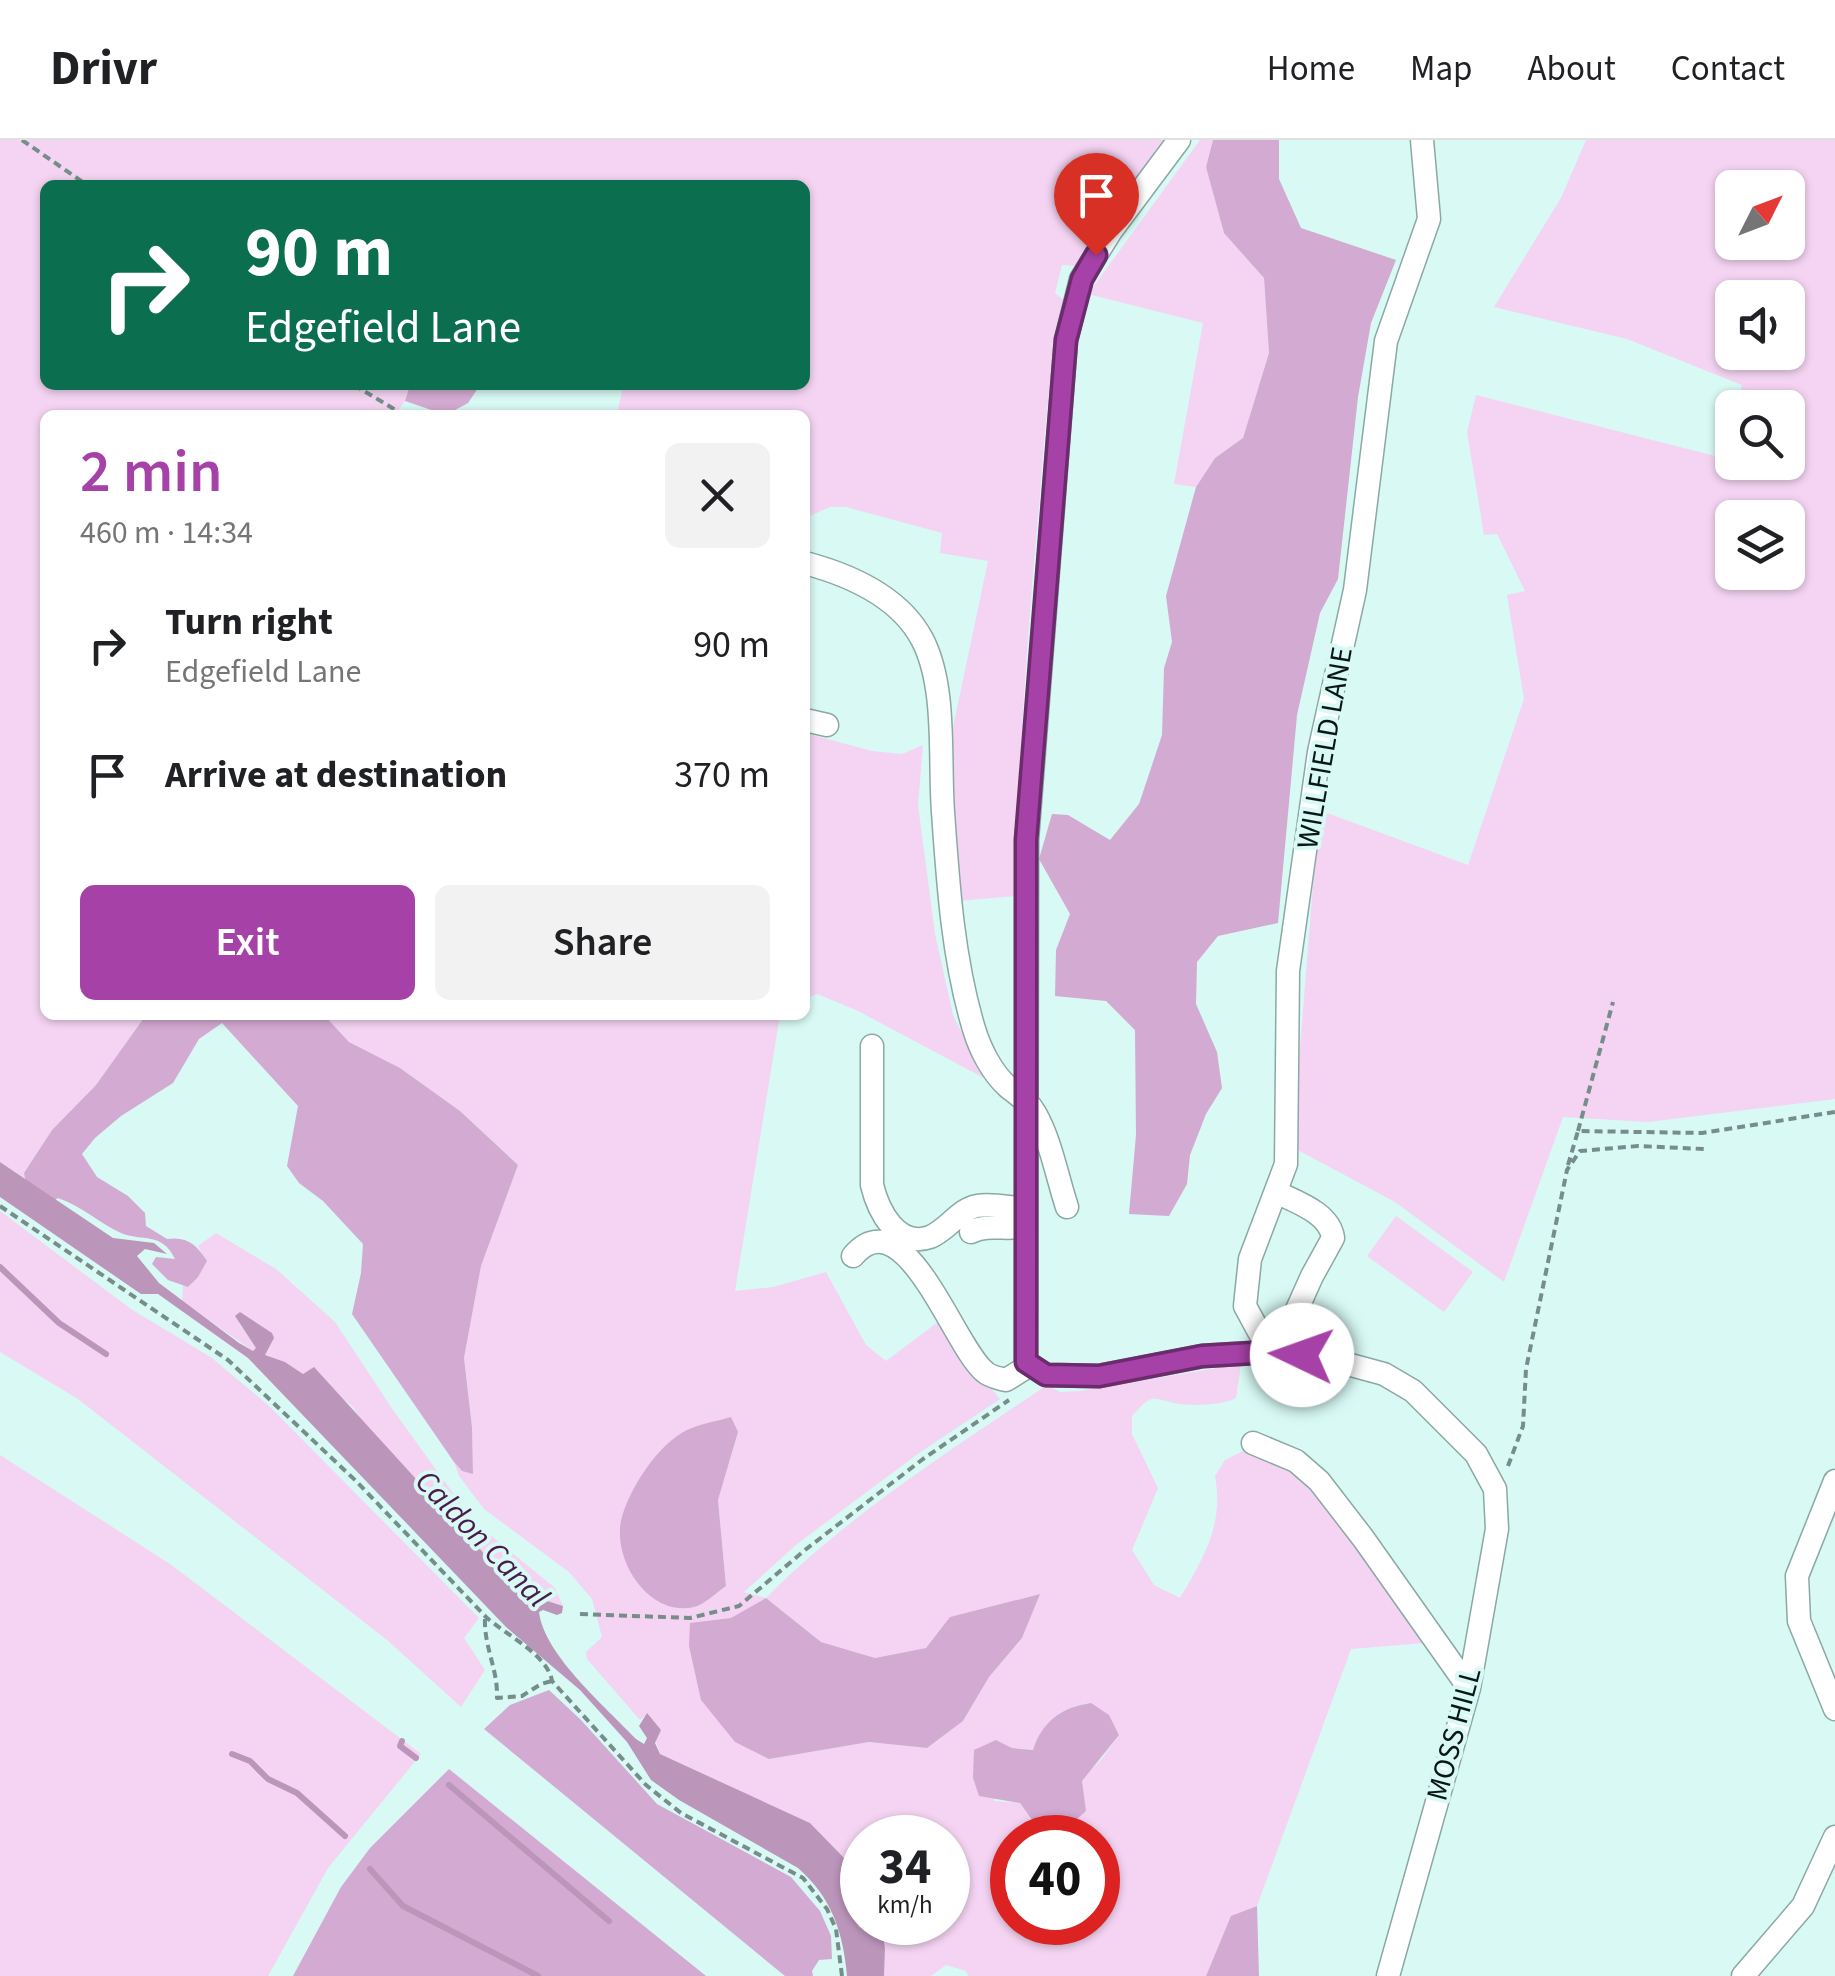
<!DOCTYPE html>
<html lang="en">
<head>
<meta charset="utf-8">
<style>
	:root { --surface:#fff; --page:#f2f2f2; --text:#202124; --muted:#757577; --line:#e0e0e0; --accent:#a642a7 }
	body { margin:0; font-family:"Source Sans 3",sans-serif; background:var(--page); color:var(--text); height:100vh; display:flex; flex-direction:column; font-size:38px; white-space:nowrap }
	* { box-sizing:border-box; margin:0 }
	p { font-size:32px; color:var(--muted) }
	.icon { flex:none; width:55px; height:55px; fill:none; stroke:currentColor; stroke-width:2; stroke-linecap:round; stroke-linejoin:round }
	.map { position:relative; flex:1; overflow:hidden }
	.details { position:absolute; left:40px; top:270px; width:770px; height:610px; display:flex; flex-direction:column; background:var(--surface); border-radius:15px; box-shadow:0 2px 8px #0004 }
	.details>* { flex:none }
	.banner { position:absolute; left:40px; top:40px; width:770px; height:210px; border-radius:15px; box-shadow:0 2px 8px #0004; background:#0b6e4f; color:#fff; overflow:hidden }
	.needle { width:65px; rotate:48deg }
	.tools { position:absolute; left:1715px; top:30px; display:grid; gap:20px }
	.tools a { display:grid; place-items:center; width:90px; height:90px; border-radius:15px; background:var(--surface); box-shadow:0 2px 8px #0004; font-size:50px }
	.speed { position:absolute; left:840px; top:1675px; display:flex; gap:20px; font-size:50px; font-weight:700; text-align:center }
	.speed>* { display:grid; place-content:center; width:130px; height:130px; border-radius:50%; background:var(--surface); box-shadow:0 2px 8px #0004; line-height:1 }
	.speed small { font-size:25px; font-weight:400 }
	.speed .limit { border:15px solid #d22; background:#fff; color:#111 }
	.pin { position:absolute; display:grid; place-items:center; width:85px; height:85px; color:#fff; margin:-102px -42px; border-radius:50% 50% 50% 0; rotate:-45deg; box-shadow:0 0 10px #0007 }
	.pin .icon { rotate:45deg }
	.me { position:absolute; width:110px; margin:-55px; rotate:273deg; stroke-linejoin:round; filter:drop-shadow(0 0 8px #0008) }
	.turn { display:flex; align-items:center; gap:35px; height:210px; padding:0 40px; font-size:45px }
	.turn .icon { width:130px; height:130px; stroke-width:2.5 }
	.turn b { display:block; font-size:70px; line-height:85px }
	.round { display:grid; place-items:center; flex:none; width:105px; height:105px; border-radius:15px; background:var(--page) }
	.headline { display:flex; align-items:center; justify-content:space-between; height:170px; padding:0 40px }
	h1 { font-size:60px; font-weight:600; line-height:75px; color:var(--accent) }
	.button { display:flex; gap:20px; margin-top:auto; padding:20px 40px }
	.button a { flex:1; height:115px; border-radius:15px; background:var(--accent); color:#fff; font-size:40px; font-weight:600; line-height:115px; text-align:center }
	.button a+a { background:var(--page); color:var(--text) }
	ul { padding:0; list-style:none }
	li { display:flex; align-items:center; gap:30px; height:130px; padding:0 40px }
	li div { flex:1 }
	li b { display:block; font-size:38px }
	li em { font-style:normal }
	header { display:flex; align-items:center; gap:60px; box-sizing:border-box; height:140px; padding:0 50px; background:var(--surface); border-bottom:2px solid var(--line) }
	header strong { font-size:48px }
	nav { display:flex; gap:55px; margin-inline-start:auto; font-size:35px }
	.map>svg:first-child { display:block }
	.green { fill:#f4d4f2; fill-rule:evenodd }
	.forest { fill:#d3aad2 }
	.water { fill:#bc95bb }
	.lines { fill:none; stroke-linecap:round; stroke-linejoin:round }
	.stream { stroke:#bc95bb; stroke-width:6 }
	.minor-casing { stroke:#8aa9a4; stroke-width:25 }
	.path { stroke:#768d8a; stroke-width:4; stroke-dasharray:8 5; stroke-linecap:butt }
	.minor { stroke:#fff; stroke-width:22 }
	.route-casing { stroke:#6c2b6d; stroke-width:25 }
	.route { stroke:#a642a7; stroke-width:18 }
	.labels { text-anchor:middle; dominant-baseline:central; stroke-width:8; stroke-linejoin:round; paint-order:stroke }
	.street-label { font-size:30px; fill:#0b1716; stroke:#d8f9f4 }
	.water-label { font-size:32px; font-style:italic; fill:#4b1a4c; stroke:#d8f9f4 }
</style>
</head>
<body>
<header>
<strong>Drivr</strong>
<nav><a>Home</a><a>Map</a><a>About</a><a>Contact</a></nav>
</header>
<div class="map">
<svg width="1835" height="1836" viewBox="0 0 1835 1836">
	<rect width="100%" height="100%" fill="#d8f9f4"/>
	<path class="green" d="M0,0H1168L1078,126L1062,125L1055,153L1065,161C1048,228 1045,297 1039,366C1027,495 1018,626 1016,756L957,761L948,628L952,592L988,421L940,413L942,393L846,367H830L805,378V275H617L623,247L619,245H805V45H45V245H410L405,261L395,275H45V875H146L96,945L52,990L24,1033L26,1039L0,1022Z
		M1200,0H1213L1206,27L1224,92L1264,138L1269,213L1243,298L1215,318L1196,347L1174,344L1203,183L1088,154Z
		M1586,0H1835V959L1648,982L1563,977L1504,1142L1395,1062L1292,1007L1319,670L1468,725L1524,559L1507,455L1525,451L1497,394L1484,395L1467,292L1476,255L1719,317L1732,277V322H1788V268L1736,267L1742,245L1627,199L1494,167L1561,58ZM1732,48H1788V102H1732ZM1732,158H1788V212H1732ZM1732,378H1788V432H1732Z
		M805,593L872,611L902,614L923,605L918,665L935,794L953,875L984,938L856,870L817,854L805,859Z
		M324,875H780L735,1151L773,1147L826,1132L866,1205L886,1221L938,1182L1000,1259L919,1313L797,1404L744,1452L766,1458C848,1375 950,1311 1047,1245L1060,1252L1080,1251L1241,1224L1236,1258C1223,1265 1196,1266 1180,1264C1151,1259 1154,1251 1132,1276V1294L1158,1348L1132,1410L1154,1445L1180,1458C1204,1417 1224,1385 1215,1336L1225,1320L1243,1311L1268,1319L1306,1339L1425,1503L1351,1509L1257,1766L1231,1777L1206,1836H968L966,1831L946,1825L931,1836H884L885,1808L881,1783L948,1782V1698H862V1742L848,1722L810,1683L660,1614L647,1574L640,1580L587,1519L586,1512L602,1497L592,1459L569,1432L484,1369L459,1336L454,1322L462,1331L473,1333L472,1287L464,1218L481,1126L518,1025L460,971L400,928L349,902ZM685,1291L738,1292L718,1360L726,1446ZM1039,1454L1022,1498L989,1537L963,1581L927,1608L869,1602L769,1619L731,1479L766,1458L821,1502L875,1518L926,1508L951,1477ZM1091,1563L1119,1595L1100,1621L1035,1684L1020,1663L994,1661L996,1600L1012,1608L1034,1610C1042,1582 1061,1566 1091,1563ZM1012,1698H1098V1782H1012Z
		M0,1071L131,1169L212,1218L269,1266L479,1478L464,1498L485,1530L461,1567L387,1500L78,1259L0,1212Z
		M1396,1076L1473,1132L1444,1172L1367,1116Z
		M216,1093L276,1129L335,1182L393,1270L473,1381L555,1448L563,1466L519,1452L363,1284L353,1267L309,1230L303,1234L285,1222L264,1215L269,1209L238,1182L257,1208L253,1211L182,1161L183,1145L189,1147L206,1121L198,1106Z
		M0,1315L170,1424L421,1614L328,1728L268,1836H0Z"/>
	<path class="forest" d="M1213,0H1279V39L1301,88L1396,120L1371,183L1358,257L1338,439L1320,473L1297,575L1278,783L1218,796L1197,822L1196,864L1217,912L1222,948L1206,974L1190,1015L1187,1044L1169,1076L1129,1074L1136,995L1135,890L1106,861L1055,856L1056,810L1070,774L1039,719L1052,674L1068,675L1110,700L1139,664L1162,595L1164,528L1172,502L1166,456L1196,347L1215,318L1243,298L1269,213L1264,138L1224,93L1206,27Z
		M410,245H480L468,263L446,275L405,261Z
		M146,875H324L349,902L400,928L460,971L518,1025L481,1126L464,1218L472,1287L473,1334L462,1331L454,1322L352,1174L361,1133L363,1104L323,1061L299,1043L287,1026L298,966L222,883L199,899L173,943L121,976L95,998L82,1014L97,1037L128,1056L145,1073L146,1086L167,1099C187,1096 197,1105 207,1121L198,1137L188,1147L168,1140L152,1124L156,1117L175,1119C162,1091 142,1102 121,1093C99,1083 82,1066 58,1058L40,1069L29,1056L24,1033L52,990L96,945Z
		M731,1277L738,1292L718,1360L726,1446C717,1452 704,1465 694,1467C649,1477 613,1421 621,1381C628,1350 658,1304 687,1290C700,1284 717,1281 731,1277Z
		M1040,1454L1022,1498L989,1537L963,1581L927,1608L869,1602L769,1619L735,1602L701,1560L689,1506L690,1483L731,1478L766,1458L821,1502L875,1518L926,1508L950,1477Z
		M549,1550L581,1580L657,1664L791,1737L820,1771L831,1796L832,1819L819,1820L812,1831L813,1836H785L484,1589L510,1565Z
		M1091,1563L1109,1575L1119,1595L1082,1641L1086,1671L1057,1697L1035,1684L1020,1663L979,1656L973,1638L974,1610L996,1600L1012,1608L1033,1610C1042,1582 1061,1567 1091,1563Z
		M449,1629L706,1836H293L341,1747L370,1708Z
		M1257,1766L1259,1836H1206L1231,1776Z"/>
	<path class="water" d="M0,1022L113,1098L154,1103L167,1114L145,1109L137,1116L159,1143L239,1203L253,1211L256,1208L235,1176L240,1172L272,1193L274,1198L265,1215L285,1222L303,1234L314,1227L519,1452L563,1466L562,1473L557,1475L543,1470L539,1472C544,1515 607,1568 636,1599L644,1604L647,1598L639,1586L647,1573L661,1590L655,1603L660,1614L810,1683L848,1722L862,1742V1782L881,1783L885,1808L884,1836H847C843,1792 832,1758 798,1728L679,1660L651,1640L627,1602L580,1550L506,1487L248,1218L158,1154H141L0,1057Z"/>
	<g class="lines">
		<path class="stream" d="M0,1127L59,1183L106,1214
			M402,1601L400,1606L416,1618
			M232,1614L250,1621L268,1639L297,1653L345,1696
			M449,1645L609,1781
			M370,1729L403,1766L538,1836"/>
		<g class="minor-casing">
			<path id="minor" d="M1179,0L1111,91L1081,139L1066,200L1027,700L1026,1222L1046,1235L1099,1236L1203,1216L1270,1212L1325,1218L1384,1234L1413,1251L1476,1314L1495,1349L1497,1389L1469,1548L1388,1836
				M805,423C850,435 899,456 922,499C947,546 939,619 943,672C948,744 953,820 974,889C980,909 992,933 1008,947C1019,956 1028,961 1035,973C1051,1001 1057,1037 1067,1067
				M805,580L827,585
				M872,906V1045C878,1070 897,1109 930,1097C948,1090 959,1069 977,1066C992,1063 1011,1068 1026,1069
				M1276,1052C1296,1062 1330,1073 1333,1098L1312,1136L1278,1212
				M971,1092C989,1083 1007,1091 1026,1086
				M853,1116C905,1055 954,1208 985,1232C990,1237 999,1238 1006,1240L1030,1225
				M1270,1212L1245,1166L1250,1119L1286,1024L1288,831L1319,612L1355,450L1386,201L1429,79L1422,0
				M1253,1303L1296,1321L1319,1341L1363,1398L1469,1548
				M1835,1341L1797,1436L1799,1481L1835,1569
				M1743,1836L1803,1766L1835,1697"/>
		</g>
		<path class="path" d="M22,0L87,45
			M354,245L404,275
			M1578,991L1613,862
			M1568,1025L1578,991L1702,993L1835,972
			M0,1066L228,1220L356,1341L486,1477C506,1495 548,1515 552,1541L646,1645L681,1673L803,1738L827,1769L836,1789L842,1836
			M1508,1326L1523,1286L1526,1229L1567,1030L1580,1011L1638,1006L1704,1009
			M580,1474L690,1478L739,1466L805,1410L923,1319L1009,1260
			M485,1479C484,1507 498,1529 497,1558L522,1556L541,1544L552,1541"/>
		<use href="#minor" class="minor"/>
	</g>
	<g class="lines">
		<g class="route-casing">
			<path id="route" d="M1096,115L1082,139L1066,200L1026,700V1222L1046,1235L1099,1236L1202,1216L1270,1212L1302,1215"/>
		</g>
		<use href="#route" class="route"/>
	</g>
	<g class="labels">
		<g class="street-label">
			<text transform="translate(1325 608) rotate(-80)">WILLFIELD LANE</text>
			<text transform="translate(1454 1594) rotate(-75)">MOSS HILL</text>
		</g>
		<g class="water-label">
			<text transform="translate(482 1399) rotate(46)">Caldon Canal</text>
		</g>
	</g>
</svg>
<div class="tools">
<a><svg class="needle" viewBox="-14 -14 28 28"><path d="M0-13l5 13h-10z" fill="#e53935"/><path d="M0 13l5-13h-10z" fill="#757577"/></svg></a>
<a><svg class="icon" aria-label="sound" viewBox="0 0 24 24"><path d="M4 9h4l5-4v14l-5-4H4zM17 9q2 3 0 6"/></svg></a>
<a><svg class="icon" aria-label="search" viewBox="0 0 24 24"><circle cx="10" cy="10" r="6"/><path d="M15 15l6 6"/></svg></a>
<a><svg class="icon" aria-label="layers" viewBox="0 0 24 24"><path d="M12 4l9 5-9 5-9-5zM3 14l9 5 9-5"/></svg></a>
</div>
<div class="speed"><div>34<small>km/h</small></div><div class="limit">40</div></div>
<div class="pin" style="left:1096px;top:115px;background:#d93025"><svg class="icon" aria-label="arrive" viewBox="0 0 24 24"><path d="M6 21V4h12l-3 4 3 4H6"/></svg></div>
<svg class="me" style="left:1302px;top:1215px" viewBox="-20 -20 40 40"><circle r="19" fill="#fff"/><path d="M0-13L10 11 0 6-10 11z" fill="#a642a7"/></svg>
<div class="banner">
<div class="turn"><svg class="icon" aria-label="right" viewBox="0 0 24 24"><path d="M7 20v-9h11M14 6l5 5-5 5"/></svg><div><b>90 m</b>Edgefield Lane</div></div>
</div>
<section class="details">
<div class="headline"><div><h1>2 min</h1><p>460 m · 14:34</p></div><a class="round"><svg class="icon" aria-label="close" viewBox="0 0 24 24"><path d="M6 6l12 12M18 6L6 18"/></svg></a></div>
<ul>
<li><svg class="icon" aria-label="right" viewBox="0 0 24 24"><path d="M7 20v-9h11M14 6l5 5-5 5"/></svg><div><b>Turn right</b><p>Edgefield Lane</p></div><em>90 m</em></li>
<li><svg class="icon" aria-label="arrive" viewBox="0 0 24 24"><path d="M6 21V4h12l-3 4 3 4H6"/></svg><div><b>Arrive at destination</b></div><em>370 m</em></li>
</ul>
<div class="button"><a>Exit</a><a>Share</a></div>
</section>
</div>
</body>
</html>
